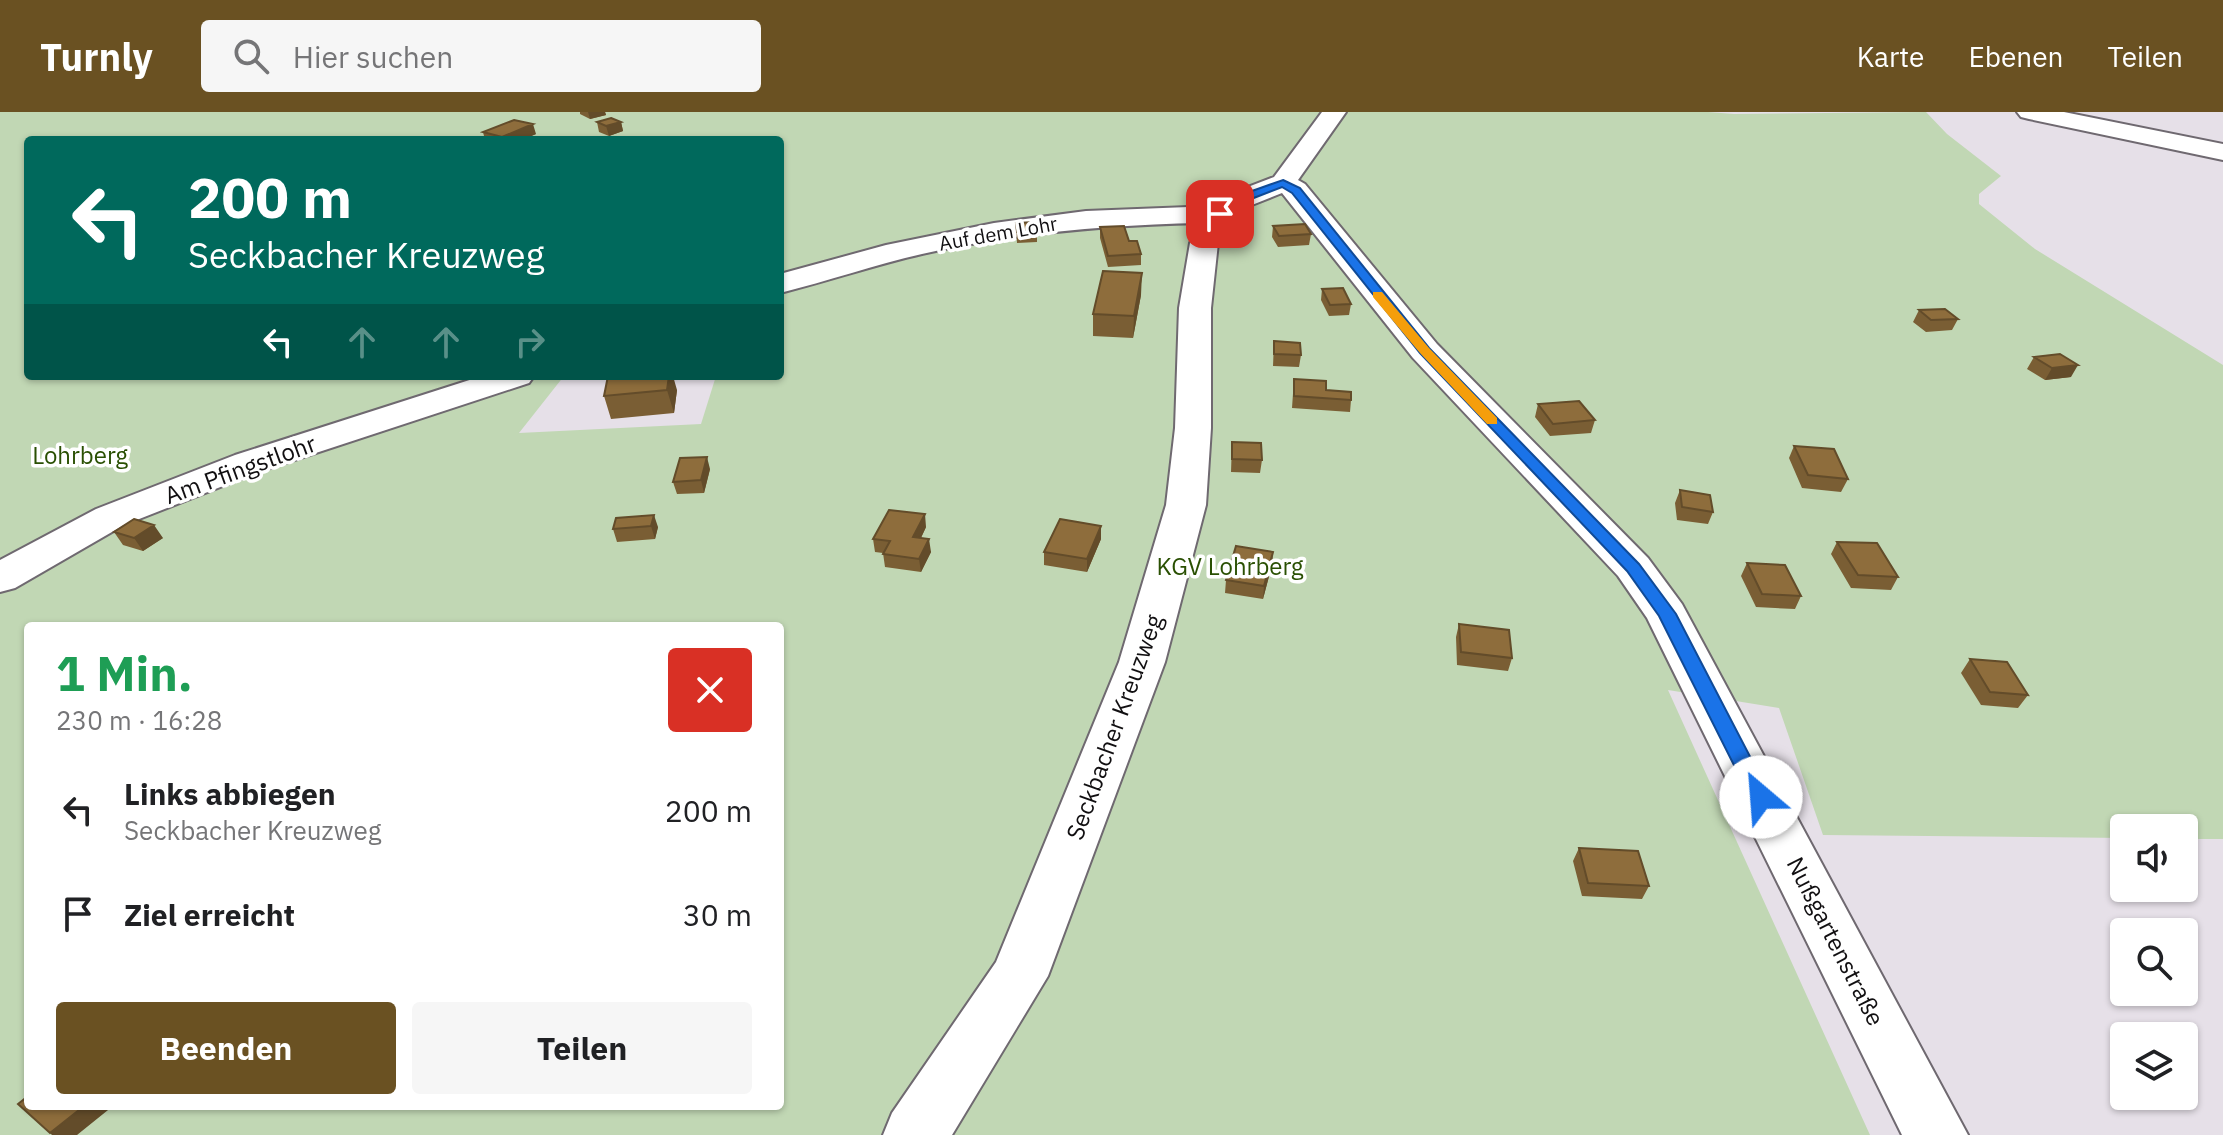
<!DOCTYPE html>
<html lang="de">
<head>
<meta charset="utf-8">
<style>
	:root { --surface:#fff; --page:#f6f6f6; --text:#202124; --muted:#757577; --accent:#6a5122 }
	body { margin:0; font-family:"IBM Plex Sans",sans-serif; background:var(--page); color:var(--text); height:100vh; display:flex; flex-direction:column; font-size:30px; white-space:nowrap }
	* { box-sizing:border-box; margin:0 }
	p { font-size:26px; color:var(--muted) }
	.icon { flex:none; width:44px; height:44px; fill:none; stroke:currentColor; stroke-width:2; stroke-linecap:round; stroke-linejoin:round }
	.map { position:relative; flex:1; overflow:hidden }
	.side { position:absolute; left:24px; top:510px; width:760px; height:488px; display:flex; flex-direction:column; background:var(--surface); border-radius:8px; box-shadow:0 2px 6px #0004 }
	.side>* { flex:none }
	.top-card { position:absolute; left:24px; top:24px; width:760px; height:244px; border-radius:8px; box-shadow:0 2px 6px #0004; background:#00695c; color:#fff; overflow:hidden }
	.tools { position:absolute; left:2110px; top:702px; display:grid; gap:16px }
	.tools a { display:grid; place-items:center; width:88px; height:88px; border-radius:8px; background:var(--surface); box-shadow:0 2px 6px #0004; font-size:40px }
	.pin { position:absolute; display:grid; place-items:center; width:68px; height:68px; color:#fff; margin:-34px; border-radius:16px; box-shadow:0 4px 12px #0006 }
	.me { position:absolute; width:88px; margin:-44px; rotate:333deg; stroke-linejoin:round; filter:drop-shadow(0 0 6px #0008) }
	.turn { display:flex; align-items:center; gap:28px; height:168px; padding:0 32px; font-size:36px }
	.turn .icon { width:104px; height:104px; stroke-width:2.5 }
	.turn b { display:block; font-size:56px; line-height:68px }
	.lanes { display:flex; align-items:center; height:76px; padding:0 32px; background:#0003; justify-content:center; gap:40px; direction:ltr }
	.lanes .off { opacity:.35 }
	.round { display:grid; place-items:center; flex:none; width:84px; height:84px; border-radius:8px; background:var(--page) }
	.head { display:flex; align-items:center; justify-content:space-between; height:136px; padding:0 32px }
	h1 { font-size:48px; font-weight:800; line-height:60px; color:#1e9e55 }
	.button { display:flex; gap:16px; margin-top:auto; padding:16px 32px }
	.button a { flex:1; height:92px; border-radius:8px; background:var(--accent); color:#fff; font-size:32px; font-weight:800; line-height:92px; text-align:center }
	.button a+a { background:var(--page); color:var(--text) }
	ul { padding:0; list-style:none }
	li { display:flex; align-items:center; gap:24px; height:104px; padding:0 32px }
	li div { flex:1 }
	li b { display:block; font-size:30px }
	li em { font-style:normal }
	header { display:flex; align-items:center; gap:48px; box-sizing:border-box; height:112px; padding:0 40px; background:var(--accent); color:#fff }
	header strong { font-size:38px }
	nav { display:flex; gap:44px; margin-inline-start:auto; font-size:28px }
	.search { width:560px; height:72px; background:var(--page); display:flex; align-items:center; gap:20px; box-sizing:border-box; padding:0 28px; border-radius:8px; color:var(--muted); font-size:30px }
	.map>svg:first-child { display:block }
	.green { fill:#c1d7b4; fill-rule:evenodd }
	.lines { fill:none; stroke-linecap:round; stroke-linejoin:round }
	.minor-casing { stroke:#6f6970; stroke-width:4 }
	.minor { fill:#fff; fill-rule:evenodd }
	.wall { fill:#7a5e34 }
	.shaded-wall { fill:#634c2a }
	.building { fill:#8e6d3c; stroke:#634c2a; stroke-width:2 }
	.route { fill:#1a73e8; stroke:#114b97; stroke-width:2 }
	.slow { fill:#f59e0b }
	.labels { text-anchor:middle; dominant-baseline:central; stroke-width:7; stroke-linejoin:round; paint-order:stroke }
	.far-street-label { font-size:20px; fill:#110f11; stroke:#fff }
	.park-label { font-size:24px; fill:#2a5003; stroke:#fff }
	.street-label { font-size:24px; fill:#110f11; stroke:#fff }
</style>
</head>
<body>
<header>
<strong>Turnly</strong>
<div class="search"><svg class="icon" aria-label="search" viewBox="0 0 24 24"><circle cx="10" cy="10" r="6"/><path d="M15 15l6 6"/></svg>Hier suchen</div>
<nav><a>Karte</a><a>Ebenen</a><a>Teilen</a></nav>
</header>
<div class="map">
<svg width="2223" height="1023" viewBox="0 0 2223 1023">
	<rect width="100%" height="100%" fill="#e6e0e8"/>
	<path class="green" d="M0,0H1708L1734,2L1926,0L1947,22L2001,64L1979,82V92L2035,137L2223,253V727H2184V716H2124V726L1823,723L1779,596L1668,578L1870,1023H0ZM28,28H780V264H716L701,312L519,321L564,264H28ZM28,514H780V994H28Z"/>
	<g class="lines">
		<g class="minor-casing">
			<path id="minor" d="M1322,0H1346L1298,68L1305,72L1437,232L1648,446L1682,492L1968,1023H1902L1647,506L1618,464L1413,246L1282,81L1252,93L1231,107L1218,131L1211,196V316L1206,393L1165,550L1048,864L952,1023H883L892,1001L996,850L1119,550L1166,393L1175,316L1179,196L1190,131L1201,111C1106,113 1015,121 922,142C874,153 828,169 780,181V162L886,133L994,111L1086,99L1214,94L1232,81L1274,65Z
				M2017,0H2064L2223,32V48L2029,7L2021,5Z
				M482,264H534L529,271L261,359L124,413L15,476L0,480V448L96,397L235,343Z"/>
		</g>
		<use href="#minor" class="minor"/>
	</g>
	<path class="wall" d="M580,0H605L606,3L590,7L580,2Z
		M597,10H621L623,19L609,24L599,20Z
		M483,20L536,22L522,28H485Z
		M1016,111L1037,119V130L1017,131Z
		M1273,114L1311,122L1309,133L1278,135L1272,125Z
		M1100,115L1129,129L1141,142V153L1108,155L1100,126Z
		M1322,177L1351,192L1349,203L1329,204L1321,188Z
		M1141,183L1133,226L1093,224V202Z
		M1919,198L1958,207L1952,218L1926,220L1913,210Z
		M1274,229L1301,243L1299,255L1273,254Z
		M2034,245L2071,265L2045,268L2027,257Z
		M608,264L677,278L674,301L611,307L604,284Z
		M1294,267L1351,288L1350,300L1292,296Z
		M1538,292L1595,308L1591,321L1550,324L1535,305Z
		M1232,330L1262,348L1260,361L1231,360Z
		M1794,334L1848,367L1841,380L1802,376L1789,346Z
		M710,357L704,381L677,382L673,370Z
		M1680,378L1713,400L1708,412L1677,408L1675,391Z
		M616,406L658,415L655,427L617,430L613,417Z
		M1101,414V427L1087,460L1044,453V440Z
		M926,415L921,426L931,440L921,460L885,455L883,441L875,440L873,427Z
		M114,420L163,426L143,439L123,433Z
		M1837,430L1898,465L1891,478L1851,476L1831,442Z
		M1747,451L1801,484L1795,497L1756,495L1741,464Z
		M1272,453L1263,487L1225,481L1226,468Z
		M1459,512L1512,546L1508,559L1457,553L1456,525Z
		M1970,547L2028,583L2018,596L1981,593L1961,561Z
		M1579,736L1649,774L1642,787L1582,784L1573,749Z"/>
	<path class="shaded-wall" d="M588,0H605L606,3L590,7Z
		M621,10L623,19L609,24L606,14Z
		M533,12L536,22L522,28H503L502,25Z
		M1142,161L1141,183L1133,226L1134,204Z
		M2078,253L2071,265L2045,268L2052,256Z
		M669,264H673L677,278L674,301L667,278Z
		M707,345L710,357L704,381L701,368Z
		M925,402L926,415L915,438L913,425Z
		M654,403L658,415L655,427L651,414Z
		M154,413L163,426L143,439L134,426Z
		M1101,414V427L1087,460V447Z
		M929,427L931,440L921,460L919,447Z
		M1273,440L1272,453L1263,487L1264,474Z
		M84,994H113L77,1023H52L50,1021Z"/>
	<path class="building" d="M611,6L621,10L606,14L597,10Z
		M514,8L533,12L502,25L483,20Z
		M1035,110L1037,119L1017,120L1016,111Z
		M1305,112L1311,122L1279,124L1273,114Z
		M1124,114L1129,129H1137L1141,142L1108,144L1100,115Z
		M1103,159L1142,161L1134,204L1093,202Z
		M1343,176L1351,192L1330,193L1322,177Z
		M1945,197L1958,207L1931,208L1919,198Z
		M1274,229L1300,231L1301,243L1274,242Z
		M2060,242L2078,253L2052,256L2034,245Z
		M608,264H669L667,278L604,284Z
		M1294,267L1326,269V278L1351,280V288L1294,284Z
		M1579,289L1595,308L1553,312L1538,292Z
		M1232,330L1261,331L1262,348L1232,347Z
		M1794,334L1834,337L1848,367L1808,363Z
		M707,345L701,368L673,370L680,346Z
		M1680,378L1710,383L1713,400L1682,395Z
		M889,398L925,402L913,425L929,427L919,447L883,442L890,429L873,427Z
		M654,403L651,414L613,417L616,406Z
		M134,407L154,413L134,426L114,420Z
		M1060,407L1101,414L1087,447L1044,440Z
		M1837,430L1877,431L1898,465L1858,463Z
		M1236,434L1273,440L1264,474L1226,468Z
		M1747,451L1785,453L1801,484L1762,482Z
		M1459,512L1509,518L1512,546L1461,540Z
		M1970,547L2007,550L2028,583L1990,580Z
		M1579,736L1638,739L1649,774L1588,771Z
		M28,984V994H84L50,1021L18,992Z"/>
	<path class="route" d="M1283,68L1300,76L1429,236L1639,452L1676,502L1771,685L1768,691H1753L1659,504L1627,459L1420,241L1292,81L1282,75L1246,89L1224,105L1215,102L1238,84Z"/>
	<path class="slow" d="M1373,180H1382L1429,236L1497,306V312H1487L1420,241L1373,185Z"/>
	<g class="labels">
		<g class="far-street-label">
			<text transform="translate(998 121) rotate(-10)">Auf dem Lohr</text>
		</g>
		<g class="park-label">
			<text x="80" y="343">Lohrberg</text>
			<text x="1230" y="454">KGV Lohrberg</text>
		</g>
		<g class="street-label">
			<text transform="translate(240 357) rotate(-20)">Am Pfingstlohr</text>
			<text transform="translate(1114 615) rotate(-70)">Seckbacher Kreuzweg</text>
			<text transform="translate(1836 829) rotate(63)">Nußgartenstraße</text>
		</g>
	</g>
</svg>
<div class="tools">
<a><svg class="icon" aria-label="sound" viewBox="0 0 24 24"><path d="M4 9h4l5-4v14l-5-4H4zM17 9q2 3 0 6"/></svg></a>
<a><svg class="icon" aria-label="search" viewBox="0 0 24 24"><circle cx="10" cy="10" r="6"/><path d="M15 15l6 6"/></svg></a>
<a><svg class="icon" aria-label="layers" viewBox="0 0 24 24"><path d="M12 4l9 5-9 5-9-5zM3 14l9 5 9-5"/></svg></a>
</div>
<div class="pin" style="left:1220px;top:102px;background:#d93025"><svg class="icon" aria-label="arrive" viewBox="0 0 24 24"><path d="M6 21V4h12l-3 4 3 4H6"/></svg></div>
<svg class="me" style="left:1761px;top:685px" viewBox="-20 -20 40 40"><circle r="19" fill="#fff"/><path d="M0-13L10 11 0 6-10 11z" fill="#1a73e8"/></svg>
<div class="top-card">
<div class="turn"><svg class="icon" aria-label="left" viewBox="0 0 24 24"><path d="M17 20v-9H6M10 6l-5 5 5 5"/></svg><div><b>200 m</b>Seckbacher Kreuzweg</div></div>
<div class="lanes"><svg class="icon" aria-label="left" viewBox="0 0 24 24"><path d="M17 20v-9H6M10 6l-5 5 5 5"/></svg><svg class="icon off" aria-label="ahead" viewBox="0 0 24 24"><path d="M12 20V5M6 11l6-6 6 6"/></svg><svg class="icon off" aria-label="ahead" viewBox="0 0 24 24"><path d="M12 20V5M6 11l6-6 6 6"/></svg><svg class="icon off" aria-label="right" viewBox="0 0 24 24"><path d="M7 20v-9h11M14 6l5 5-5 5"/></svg></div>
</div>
<section class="side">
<div class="head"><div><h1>1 Min.</h1><p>230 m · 16:28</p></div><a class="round" style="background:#d93025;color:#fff"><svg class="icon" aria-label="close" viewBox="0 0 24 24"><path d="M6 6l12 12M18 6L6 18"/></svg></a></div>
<ul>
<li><svg class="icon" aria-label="left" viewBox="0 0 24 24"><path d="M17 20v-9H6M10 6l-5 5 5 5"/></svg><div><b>Links abbiegen</b><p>Seckbacher Kreuzweg</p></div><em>200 m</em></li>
<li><svg class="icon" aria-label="arrive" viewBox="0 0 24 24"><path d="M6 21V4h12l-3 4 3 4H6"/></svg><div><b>Ziel erreicht</b></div><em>30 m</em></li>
</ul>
<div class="button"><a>Beenden</a><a>Teilen</a></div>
</section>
</div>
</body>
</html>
